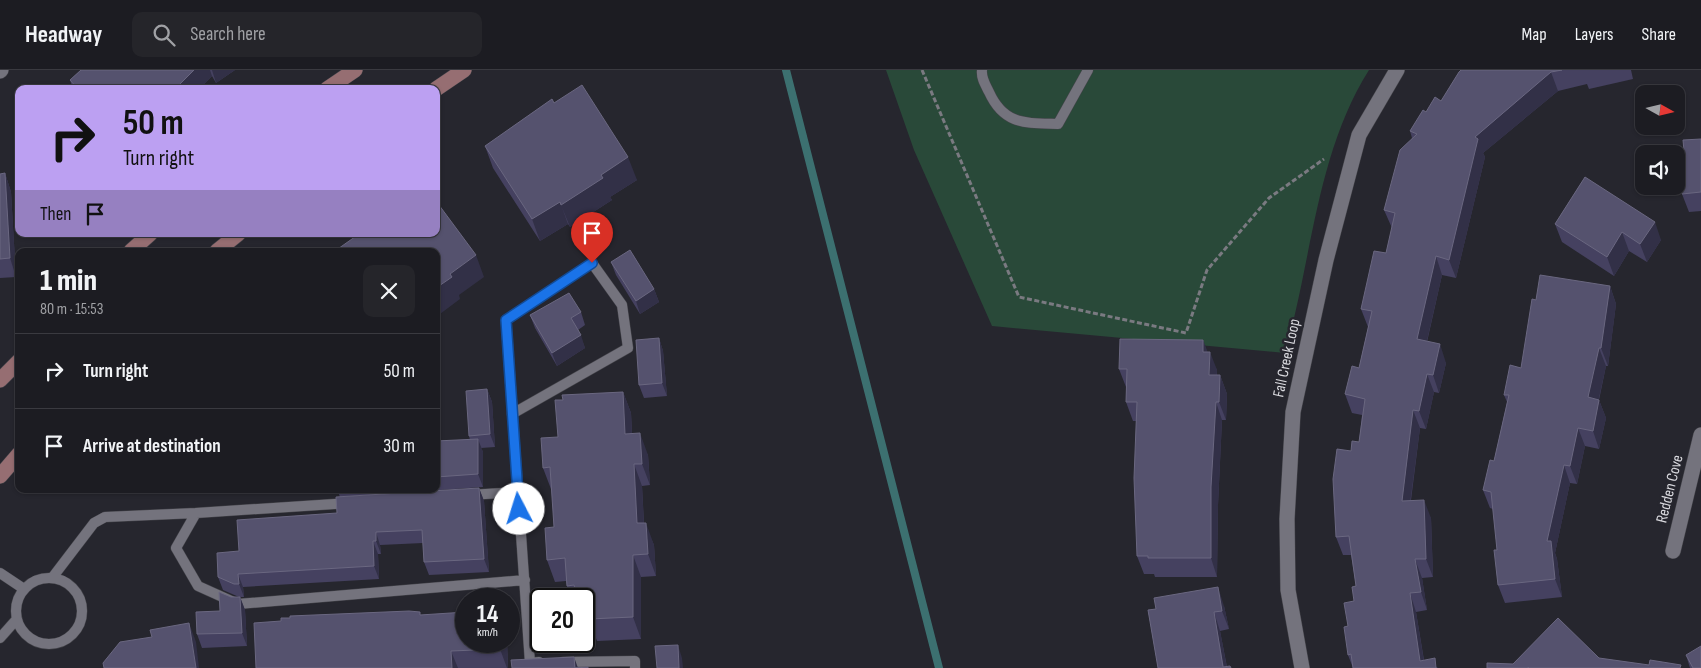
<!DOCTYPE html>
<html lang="en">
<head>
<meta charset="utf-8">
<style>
	:root { --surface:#1c1c22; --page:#25252a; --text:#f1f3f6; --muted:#a0a1a5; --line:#3a3a40 }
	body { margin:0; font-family:"Sofia Sans Condensed",sans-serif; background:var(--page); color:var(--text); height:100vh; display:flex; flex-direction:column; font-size:19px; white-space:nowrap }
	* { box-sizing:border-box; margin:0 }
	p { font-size:16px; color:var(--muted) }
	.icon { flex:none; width:28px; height:28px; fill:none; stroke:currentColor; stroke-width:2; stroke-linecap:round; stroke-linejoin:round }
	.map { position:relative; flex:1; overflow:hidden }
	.sheet { position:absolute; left:15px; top:178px; width:425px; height:245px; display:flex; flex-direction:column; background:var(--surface); border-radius:10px; box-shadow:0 1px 4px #0004,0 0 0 1px var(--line) }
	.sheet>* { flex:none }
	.banner { position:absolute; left:15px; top:15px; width:425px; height:152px; border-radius:10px; box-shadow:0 1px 4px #0004,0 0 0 1px var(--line); background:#bca0f2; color:#111; overflow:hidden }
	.needle { width:32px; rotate:98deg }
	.fabs { position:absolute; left:1635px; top:15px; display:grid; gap:10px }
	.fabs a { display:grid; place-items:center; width:50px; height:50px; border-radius:10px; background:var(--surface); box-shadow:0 1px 4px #0004,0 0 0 1px var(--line); font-size:25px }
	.speed { position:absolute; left:455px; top:518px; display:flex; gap:10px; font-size:25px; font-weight:700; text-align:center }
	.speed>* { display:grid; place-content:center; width:65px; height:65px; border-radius:50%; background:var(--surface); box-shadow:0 1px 4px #0004,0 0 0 1px var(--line); line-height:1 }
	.speed small { font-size:12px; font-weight:400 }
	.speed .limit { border:2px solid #111; border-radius:8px; background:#fff; color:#111 }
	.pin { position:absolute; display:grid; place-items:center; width:42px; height:42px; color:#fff; margin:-51px -21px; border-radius:50% 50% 50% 0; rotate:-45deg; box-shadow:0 0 5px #0007 }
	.pin .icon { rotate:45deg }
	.me { position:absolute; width:55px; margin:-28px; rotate:355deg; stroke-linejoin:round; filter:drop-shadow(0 0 4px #0008) }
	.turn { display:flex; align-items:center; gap:18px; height:105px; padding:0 25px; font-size:22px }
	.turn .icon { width:65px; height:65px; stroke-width:2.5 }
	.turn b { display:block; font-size:35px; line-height:42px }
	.then { display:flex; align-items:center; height:48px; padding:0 25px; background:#0003; gap:10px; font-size:19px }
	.round { display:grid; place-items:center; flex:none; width:52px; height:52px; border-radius:10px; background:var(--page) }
	.overview { display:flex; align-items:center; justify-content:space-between; height:85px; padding:0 25px }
	h1 { font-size:30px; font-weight:800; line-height:38px }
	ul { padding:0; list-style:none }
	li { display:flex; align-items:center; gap:15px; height:75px; padding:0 25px; border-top:1px solid var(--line) }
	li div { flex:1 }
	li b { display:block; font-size:19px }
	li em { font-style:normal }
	header { display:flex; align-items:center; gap:30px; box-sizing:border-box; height:70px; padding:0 25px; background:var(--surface); border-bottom:1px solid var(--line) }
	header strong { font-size:24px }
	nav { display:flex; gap:28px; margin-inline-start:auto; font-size:18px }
	.search { width:350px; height:45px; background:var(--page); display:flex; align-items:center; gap:12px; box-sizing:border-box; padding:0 18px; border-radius:10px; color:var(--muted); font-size:19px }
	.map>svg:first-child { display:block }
	.green { fill:#294939 }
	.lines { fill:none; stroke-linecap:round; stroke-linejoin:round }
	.stream { stroke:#3c7070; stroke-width:8 }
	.service-casing { stroke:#44444a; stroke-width:11 }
	.minor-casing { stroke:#44444a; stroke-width:16 }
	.secondary-casing { stroke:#44444a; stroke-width:16 }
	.path { stroke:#7a7a81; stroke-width:3; stroke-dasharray:5 2.5; stroke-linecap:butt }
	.service { stroke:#74737d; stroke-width:10 }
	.minor { stroke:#74737d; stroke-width:15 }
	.secondary { stroke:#966e72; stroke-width:15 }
	.wall { fill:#454160 }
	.shaded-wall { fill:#323047 }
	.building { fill:#55526e; stroke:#6a6780 }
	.route-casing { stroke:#114b97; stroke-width:12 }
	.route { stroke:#1a73e8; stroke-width:9 }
	.labels { text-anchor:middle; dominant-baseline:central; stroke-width:5; stroke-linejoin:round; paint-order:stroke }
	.street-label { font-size:16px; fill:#d9d9de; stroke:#26262e }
</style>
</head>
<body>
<header>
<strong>Headway</strong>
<div class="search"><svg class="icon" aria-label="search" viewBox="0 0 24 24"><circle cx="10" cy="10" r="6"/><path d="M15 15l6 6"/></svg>Search here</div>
<nav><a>Map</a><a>Layers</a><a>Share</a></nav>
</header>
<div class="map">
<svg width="1701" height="598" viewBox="0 0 1701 598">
	<rect width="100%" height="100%" fill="#26262e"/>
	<path class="green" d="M886,0H1369C1316,84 1312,190 1285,283L992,256L914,80Z"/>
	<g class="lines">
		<path class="stream" d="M786,0L939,598"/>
		<g class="service-casing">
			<path id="service" d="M982,0C981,8 985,14 989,22C1004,55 1025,53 1058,54L1088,0
				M512,344L628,278L622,235L592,193L506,250C514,364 523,478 530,593L539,592
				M469,425L518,422
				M350,433L196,443L176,478L198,516L238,534L525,510
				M0,503L24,519
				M16 541a33 33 0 1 1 66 0a33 33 0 1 1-66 0Z
				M52,508L94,453L105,447L196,443
				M0,568L16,550
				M563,592L635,591V598"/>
		</g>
		<g class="minor-casing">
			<path id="minor" d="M0,1L1,0
				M1673,481L1701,365
				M1302,598L1288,520L1287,449L1293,342L1326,190L1359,65L1397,0"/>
		</g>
		<g class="secondary-casing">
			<path id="secondary" d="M327,19L355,0
				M436,19L464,0
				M131,181L150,164
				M217,181L238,164
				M0,310L19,291
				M0,406L19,384"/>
		</g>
		<path class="path" d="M922,0L1019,227L1186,263L1207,200L1269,128L1324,89"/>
		<use href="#service" class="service"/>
		<use href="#minor" class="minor"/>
		<use href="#secondary" class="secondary"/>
	</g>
	<path class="wall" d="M81,0H235L216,13L212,6L199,19H73L70,10Z
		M1461,0H1631L1633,9L1589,19L1587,14L1558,21L1483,83L1485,87L1456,208L1442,205L1427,272L1446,293L1439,323L1434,322L1426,359L1420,358L1411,430L1431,448L1433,507L1422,508L1427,540L1416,542L1424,590L1438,598H1353L1348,585V556L1354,531L1356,516L1351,485H1343L1336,467L1351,381L1359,372L1362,345L1352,343L1345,324L1359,298L1368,257L1361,239L1386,183L1392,158L1384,140L1412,68L1410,61L1426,42L1441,31Z
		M554,33L637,110L610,127L612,130L570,157L568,154L540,171L493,98L485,76Z
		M1701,69V141L1689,142L1682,124L1684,81Z
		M5,103L11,122L16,207L0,208V104Z
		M1585,107L1661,170L1647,192L1629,181L1614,206L1562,172L1555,154Z
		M611,192L654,219L659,232L640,244L616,205Z
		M1610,216L1616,234L1608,296H1606L1599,330L1606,348L1599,379L1585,376L1577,414L1570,413L1555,483L1557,489L1562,527L1505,533L1498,515L1497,480L1493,439L1490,438L1483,420L1494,391L1507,332L1504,325L1521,298L1536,230Z
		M581,242L585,255L578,260L585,278L557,296L535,258L530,245Z
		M659,268L663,281L667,326L644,328L639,315Z
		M1203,270L1207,282L1217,300V305H1220L1227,324L1226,350H1222L1218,435L1217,507H1155L1154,504H1144L1137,486L1136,351H1133L1126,332V317L1119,299Z
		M487,319L492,332L495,377L481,378L483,382V417L340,427L337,419H436V371L470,370L469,366Z
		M623,322L631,343L632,363L648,385L650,415L642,416L644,453L654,475L656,506L641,507V569L597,571L589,549V541H584V529H571L567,516L566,511L555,512L547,490L554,457L552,419H551L543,398L558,367L563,330Z
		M479,418L484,431L489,502L429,505L424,492L423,473L380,475L381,484H378L379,509L243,517L244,527H239L223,520L218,507L239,481Z
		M231,527H240L245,540L247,576L202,578L197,564L220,541Z
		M1224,536L1229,559L1220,561L1227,597L1230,596L1231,598H1158L1148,540Z
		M421,545L507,571L508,598H256Z
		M1686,585L1701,598H1690Z"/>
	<path class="shaded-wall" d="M194,0H210L212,6L199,19H175Z
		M212,0H235L216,13Z
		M1551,2L1558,21L1483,83L1485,87L1456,208L1449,190L1475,67Z
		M628,87L637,110L610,127L612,130L570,157L561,135L601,105Z
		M5,103L11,122L16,207L10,188Z
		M560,132L568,154L540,171L532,149Z
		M1655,152L1661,170L1647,192L1640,174Z
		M1622,162L1629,181L1614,206L1607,187Z
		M476,185L484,207L459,225L460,229L436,247V218L450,204Z
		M1436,186L1442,205L1423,288L1417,269Z
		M1610,216L1616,234L1608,296L1601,278Z
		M654,219L659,232L640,244L636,231Z
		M581,265L585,278L557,296L552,283Z
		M659,268L663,281L667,326L662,313Z
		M1203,270L1210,288V282L1217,300L1216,323L1209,305L1203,282Z
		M1440,274L1446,293L1439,323L1433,305Z
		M1599,278L1606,296L1595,346L1588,327Z
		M1427,304L1434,322L1426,359L1419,341Z
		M1220,305L1227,324L1226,350L1219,332Z
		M487,319L492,332L495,377L490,364Z
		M623,322L631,343L633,386L625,364Z
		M1599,330L1606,348L1599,379L1593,361Z
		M1216,332L1222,350L1218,435L1217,507L1211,488V417Z
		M1413,340L1420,358L1408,449L1402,431Z
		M1578,358L1585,376L1577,414L1570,396Z
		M640,363L648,385L650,415L642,394Z
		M478,369L483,382V417L478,404Z
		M634,394L642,416L645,475L637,453Z
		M1564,395L1570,413L1555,483L1557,489L1562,527L1555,509L1547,471Z
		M479,418L484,431L489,502L484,489Z
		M1424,430L1431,448L1433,507L1426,489Z
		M646,453L654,475L656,506L648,484Z
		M376,462L380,475L381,484L376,471Z
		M373,471L378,484L379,509L374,496Z
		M633,485L641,507V569L633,547Z
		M1415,489L1422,508L1427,540L1421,522Z
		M238,504L243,517L244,527L239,514Z
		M1218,517L1224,536L1229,559L1222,541Z
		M1410,523L1416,542L1425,598L1420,591Z
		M240,527L245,540L247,576L242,563Z
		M1214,542L1220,561L1227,598H1224Z
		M189,553L196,572L199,598H196Z
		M500,571H507L508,598H507L500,579Z
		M678,575L682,588L683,598H679Z
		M451,581L458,598H452Z
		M574,587L578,598H575Z"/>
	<path class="building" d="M81,0H194L175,19H78L70,10Z
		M1461,0H1562L1551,2L1475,67L1478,69L1449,190L1436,186L1417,269L1440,274L1433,305L1427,304L1419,341L1413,340L1402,431L1424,430L1426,489H1415L1421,522L1410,523L1420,591L1435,588L1436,598H1353L1351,584L1348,585L1344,557L1348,556L1344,533L1354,531L1352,517L1356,516L1349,466L1336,467L1333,409L1337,379L1351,381L1352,371L1359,372L1365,329L1345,324L1352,296L1359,298L1372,241L1361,239L1374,181L1386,183L1395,143L1384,140L1400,80L1417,64L1410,61L1423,40L1426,42L1435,27L1441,31L1459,2Z
		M582,15L628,87L601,105L603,108L561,135L560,132L532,149L485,76L552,29L554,33Z
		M1701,69V122L1682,124L1679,81H1684L1683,70Z
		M5,103L10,188L0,189V104Z
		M1585,107L1655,152L1640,174L1622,162L1607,187L1555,154Z
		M436,131L476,185L450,204L452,207L436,218V181H335L359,164H436Z
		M630,180L654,219L636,231L611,192Z
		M1540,205L1610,216L1601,278H1599L1588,327L1599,330L1593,361L1578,358L1570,396L1564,395L1547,471H1551L1555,509L1498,515L1494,480H1497L1491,422L1483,420L1490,390L1494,391L1509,325H1504L1510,295L1521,298L1532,229L1536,230Z
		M569,223L581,242L571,248L581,265L552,283L530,245Z
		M659,268L662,313L639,315L636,270Z
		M1120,269L1203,270V282H1210L1209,305H1220L1219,332H1216L1211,417V488H1148V486H1137L1134,408L1137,332H1126L1127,299H1119Z
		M487,319L490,364L469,366L466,321Z
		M623,322L625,364L640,363L642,394H634L637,453H646L648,484L633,485V547L589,549L588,518L575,519L574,515L567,516L565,488L547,490L545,458L554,457L550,397L543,398L541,368L558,367L555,330H563L562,325Z
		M478,369V404L436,407V371Z
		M479,418L484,489L424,492L422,460L376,462V471H373L374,496L238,504L239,514H234L218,507L217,483L239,481L237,450L337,443L336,427Z
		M1218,517L1222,541L1214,542L1223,597L1230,596L1231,598H1158L1148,540L1156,539L1154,528Z
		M219,522L231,527H240L242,563L197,564L196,542L220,541Z
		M409,541L420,542V545L466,542V571H500V579L451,581L452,598H256L254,553L281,551V548H290V546Z
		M1558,548L1599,588L1649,595L1650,590L1681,595L1680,598H1529L1528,597V598H1487V593L1513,594Z
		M189,553L196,598H104L103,593L120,572L152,567L150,560Z
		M678,575L679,598H657L655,576Z
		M1701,576V598H1693L1686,585Z
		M574,587L575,598L588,597V598H512L511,590Z"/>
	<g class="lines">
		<g class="route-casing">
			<path id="route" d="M519,439L506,250L592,193"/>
		</g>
		<use href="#route" class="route"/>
	</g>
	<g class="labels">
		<g class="street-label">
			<text transform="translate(1287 288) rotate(-78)">Fall Creek Loop</text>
			<text transform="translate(1670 419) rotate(-76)">Redden Cove</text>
		</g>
	</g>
</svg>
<div class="fabs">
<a><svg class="needle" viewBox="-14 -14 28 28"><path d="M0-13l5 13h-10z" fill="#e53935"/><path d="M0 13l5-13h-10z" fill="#a0a1a5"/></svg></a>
<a><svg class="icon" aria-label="sound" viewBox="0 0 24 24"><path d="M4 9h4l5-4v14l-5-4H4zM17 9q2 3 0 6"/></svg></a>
</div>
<div class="speed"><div>14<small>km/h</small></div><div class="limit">20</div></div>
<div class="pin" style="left:592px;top:193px;background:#d93025"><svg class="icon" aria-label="arrive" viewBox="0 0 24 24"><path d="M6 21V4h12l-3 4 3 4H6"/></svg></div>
<svg class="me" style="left:519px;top:439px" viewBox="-20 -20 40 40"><circle r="19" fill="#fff"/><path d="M0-13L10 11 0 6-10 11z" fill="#1a73e8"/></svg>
<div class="banner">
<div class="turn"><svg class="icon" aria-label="right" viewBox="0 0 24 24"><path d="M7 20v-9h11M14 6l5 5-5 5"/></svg><div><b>50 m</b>Turn right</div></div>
<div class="then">Then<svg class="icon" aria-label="arrive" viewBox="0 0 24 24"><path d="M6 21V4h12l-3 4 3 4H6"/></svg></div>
</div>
<section class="sheet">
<div class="overview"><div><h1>1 min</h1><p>80 m · 15:53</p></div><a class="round"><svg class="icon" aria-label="close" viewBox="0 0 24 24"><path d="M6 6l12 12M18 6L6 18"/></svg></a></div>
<ul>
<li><svg class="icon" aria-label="right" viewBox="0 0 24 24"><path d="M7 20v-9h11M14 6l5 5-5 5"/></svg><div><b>Turn right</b></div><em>50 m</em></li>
<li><svg class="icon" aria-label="arrive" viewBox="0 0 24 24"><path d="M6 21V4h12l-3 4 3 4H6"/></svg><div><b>Arrive at destination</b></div><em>30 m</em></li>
</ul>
</section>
</div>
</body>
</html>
